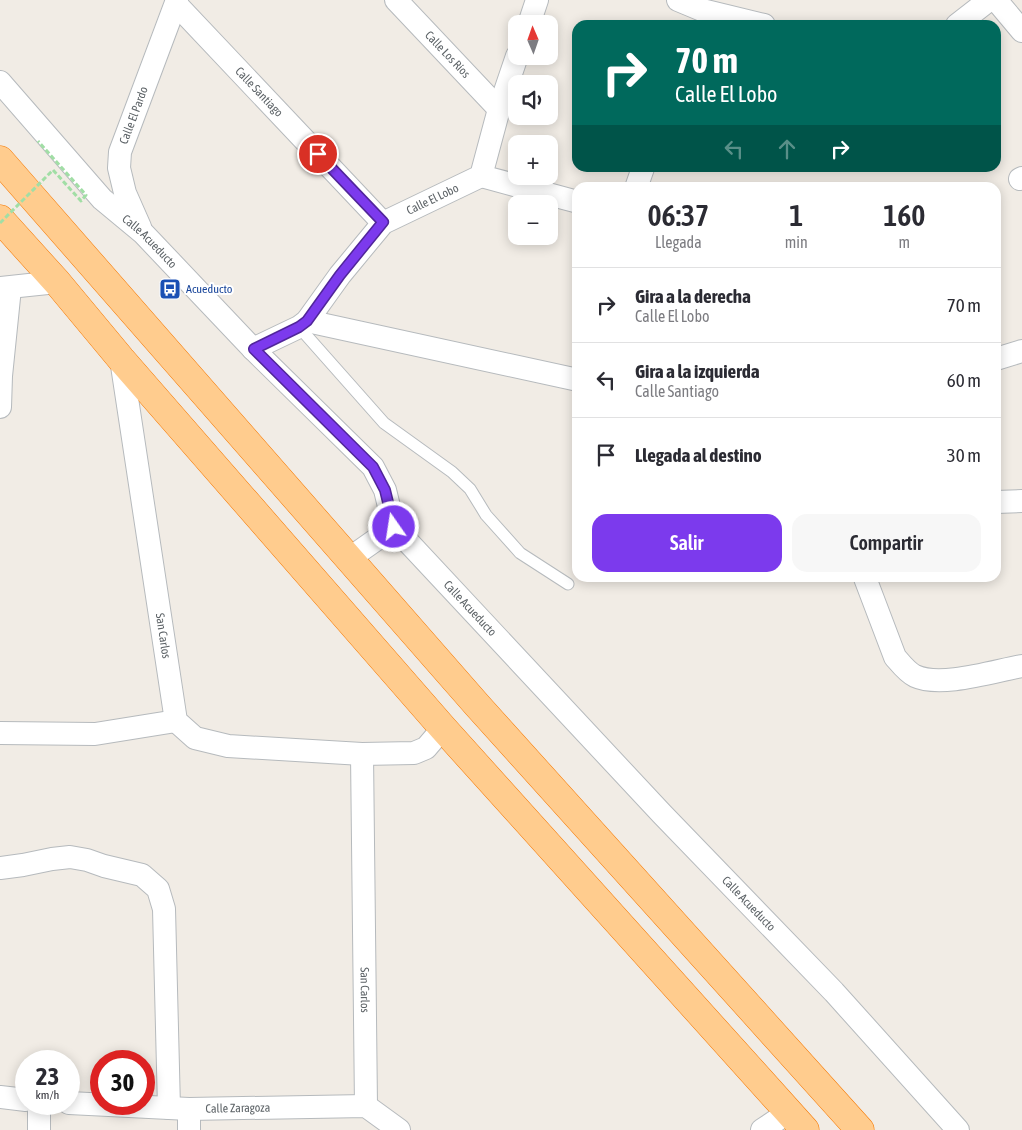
<!DOCTYPE html>
<html lang="es">
<head>
<meta charset="utf-8">
<style>
	:root { --surface:#fff; --page:#f7f7f7; --text:#2b2b33; --muted:#7c7c81; --line:#e1e1e2; --accent:#7c3aed }
	body { margin:0; font-family:"Asap Condensed",sans-serif; background:var(--page); color:var(--text); height:100vh; display:flex; flex-direction:column; font-size:19px; white-space:nowrap }
	* { box-sizing:border-box; margin:0 }
	p { font-size:16px; color:var(--muted) }
	.icon { flex:none; width:28px; height:28px; fill:none; stroke:currentColor; stroke-width:2; stroke-linecap:round; stroke-linejoin:round }
	.map { position:relative; flex:1; overflow:hidden }
	.sheet { position:absolute; left:572px; top:182px; width:429px; height:400px; display:flex; flex-direction:column; background:var(--surface); border-radius:15px; box-shadow:0 2px 12px #0003 }
	.sheet>* { flex:none }
	.hud { position:absolute; left:572px; top:20px; width:429px; height:152px; border-radius:15px; box-shadow:0 2px 12px #0003; background:#00695c; color:#fff; overflow:hidden }
	.needle { width:32px; rotate:358deg }
	.controls { position:absolute; left:508px; top:15px; display:grid; gap:10px }
	.controls a { display:grid; place-items:center; width:50px; height:50px; border-radius:10px; background:var(--surface); box-shadow:0 2px 12px #0003; font-size:25px }
	.speed { position:absolute; left:15px; top:1050px; display:flex; gap:10px; font-size:25px; font-weight:700; text-align:center }
	.speed>* { display:grid; place-content:center; width:65px; height:65px; border-radius:50%; background:var(--surface); box-shadow:0 2px 12px #0003; line-height:1 }
	.speed small { font-size:12px; font-weight:400 }
	.speed .limit { border:8px solid #d22; background:#fff; color:#111 }
	.pin { position:absolute; display:grid; place-items:center; width:42px; height:42px; color:#fff; margin:-21px; border:2px solid #fff; border-radius:50%; box-shadow:0 1px 5px #0007 }
	.me { position:absolute; width:55px; margin:-28px; rotate:347deg; stroke-linejoin:round; filter:drop-shadow(0 0 4px #0008) }
	.turn { display:flex; align-items:center; gap:18px; height:105px; padding:0 20px; font-size:22px }
	.turn .icon { width:65px; height:65px; stroke-width:2.5 }
	.turn b { display:block; font-size:35px; line-height:42px }
	.lanes { display:flex; align-items:center; height:48px; padding:0 20px; background:#0003; justify-content:center; gap:25px; direction:ltr }
	.lanes .off { opacity:.35 }
	.eta { display:flex; justify-content:space-evenly; align-items:center; height:85px; text-align:center }
	.eta b { font-size:30px; font-weight:600; line-height:35px }
	.primary-button { display:flex; gap:10px; margin-top:auto; padding:10px 20px }
	.primary-button a { flex:1; height:58px; border-radius:15px; background:var(--accent); color:#fff; font-size:20px; font-weight:600; line-height:58px; text-align:center }
	.primary-button a+a { background:var(--page); color:var(--text) }
	ul { padding:0; list-style:none }
	li { display:flex; align-items:center; gap:15px; height:75px; padding:0 20px; border-top:1px solid var(--line) }
	li div { flex:1 }
	li b { display:block; font-size:19px }
	li em { font-style:normal }
	.map>svg:first-child { display:block }
	.lines { fill:none; stroke-linecap:round; stroke-linejoin:round }
	.lane-casing { stroke:#b6babd; stroke-width:13 }
	.street-casing { stroke:#b6babd; stroke-width:24 }
	.highway-casing { stroke:#f67800; stroke-width:29 }
	.lane { stroke:#fff; stroke-width:11 }
	.street { stroke:#fff; stroke-width:22 }
	.highway { stroke:#ffcc8e; stroke-width:28 }
	.path-bridge { stroke:#a1dea5; stroke-width:3; stroke-dasharray:5 2.5; stroke-linecap:butt }
	.route-casing { stroke:#51269a; stroke-width:12 }
	.route { stroke:#7c3aed; stroke-width:9 }
	.labels { text-anchor:middle; dominant-baseline:central; stroke-width:4; stroke-linejoin:round; paint-order:stroke }
	.street-label { font-size:12px; fill:#5d6367; stroke:#fff }
	.transit-label { font-size:12px; fill:#164399; stroke:#fff; text-anchor:start }
</style>
</head>
<body>
<div class="map">
<svg width="1022" height="1130" viewBox="0 0 1022 1130">
	<rect width="100%" height="100%" fill="#f1ece5"/>
	<g class="lines">
		<g class="lane-casing">
			<path id="lane" d="M299,327L384,423L452,472L470,489L486,515L520,553L568,584"/>
		</g>
		<g class="street-casing">
			<g id="street">
				<path id="s1" d="M396,0L499,109"/>
				<path d="M678,0L702,10L764,25"/>
				<path d="M996,0L1022,31"/>
				<path id="s2" d="M176,4L383,223"/>
				<path d="M529,24L537,0"/>
				<path d="M957,25L989,0"/>
				<path id="s3" d="M0,82L102,199L143,233L253,349L373,467L385,490L394,527L662,814L834,992L958,1130"/>
				<path d="M481,176L578,202"/>
				<path d="M1020,179L1022,178"/>
				<path d="M636,188L643,168"/>
				<path id="s4" d="M140,227L125,193L119,168L120,152L177,0"/>
				<path d="M0,288L57,282"/>
				<path d="M307,321L578,380"/>
				<path id="s5" d="M253,349L299,327L307,321L340,275L383,223L481,176L499,109L517,56"/>
				<path id="s6" d="M121,359L176,721L195,738L228,746L362,754L414,753L426,748L443,728"/>
				<path d="M996,359L1022,351"/>
				<path d="M0,407L1,376L10,288"/>
				<path d="M996,502L1022,501"/>
				<path d="M350,558L394,527"/>
				<path d="M865,578L895,657C901,664 907,672 915,676C941,688 994,671 1022,666"/>
				<path d="M0,733L95,734L176,721"/>
				<path id="s7" d="M362,754L366,1106"/>
				<path d="M0,868L23,865L52,859L70,857L87,860L104,866L142,875L158,889L164,909L169,1108"/>
				<path d="M0,1097L26,1100"/>
				<path id="s8" d="M69,1103L189,1109L366,1106L399,1130"/>
				<path d="M189,1109V1130"/>
				<path d="M39,1130V1104"/>
				<path d="M762,1130L789,1112"/>
			</g>
		</g>
		<g class="highway-casing">
			<path id="highway" d="M0,160L477,705L860,1130
				M0,219L57,282L121,359L443,728L805,1130"/>
		</g>
		<use href="#lane" class="lane"/>
		<use href="#street" class="street"/>
		<use href="#highway" class="highway"/>
		<path class="path-bridge" d="M0,223L53,170L81,201L86,195L38,141"/>
	</g>
	<g class="lines">
		<g class="route-casing">
			<path id="route" d="M318,154L383,222L340,275L307,321L299,327L254,349L373,467L385,490L394,527"/>
		</g>
		<use href="#route" class="route"/>
	</g>
	<defs>
		<g id="bus-square" transform="scale(1.125)"><rect x="-9" y="-9" width="18" height="18" rx="4" fill="#1a4fb4" stroke="#fff"/><path d="M-5-6H5V4H4V6H2V4H-2V6H-4V4H-5ZM-3.5-4V0h7V-4ZM-3.5 1.2v1.5H-2V1.2ZM2 1.2v1.5H3.5V1.2Z" fill="#fff"/></g>
	</defs>
	<g fill-rule="evenodd">
		<use href="#bus-square" x="170" y="289"/>
	</g>
	<g class="labels">
		<g class="street-label">
			<text stroke="none"><textPath href="#s1" startOffset="75">Calle Los Ríos</textPath></text>
			<text stroke="none"><textPath href="#s2" startOffset="121">Calle Santiago</textPath></text>
			<text stroke="none"><textPath href="#s4" startOffset="118">Calle El Pardo</textPath></text>
			<text stroke="none"><textPath href="#s5" startOffset="240">Calle El Lobo</textPath></text>
			<text stroke="none"><textPath href="#s3" startOffset="219">Calle Acueducto</textPath></text>
			<text stroke="none"><textPath href="#s3" startOffset="712">Calle Acueducto</textPath></text>
			<text stroke="none"><textPath href="#s6" startOffset="280">San Carlos</textPath></text>
			<text stroke="none"><textPath href="#s3" startOffset="1118">Calle Acueducto</textPath></text>
			<text stroke="none"><textPath href="#s7" startOffset="236">San Carlos</textPath></text>
			<text stroke="none"><textPath href="#s8" startOffset="169">Calle Zaragoza</textPath></text>
		</g>
		<g class="transit-label">
			<text x="186" y="289">Acueducto</text>
		</g>
	</g>
</svg>
<div class="controls">
<a><svg class="needle" viewBox="-14 -14 28 28"><path d="M0-13l5 13h-10z" fill="#e53935"/><path d="M0 13l5-13h-10z" fill="#7c7c81"/></svg></a>
<a><svg class="icon" aria-label="sound" viewBox="0 0 24 24"><path d="M4 9h4l5-4v14l-5-4H4zM17 9q2 3 0 6"/></svg></a>
<a>+</a>
<a>−</a>
</div>
<div class="speed"><div>23<small>km/h</small></div><div class="limit">30</div></div>
<div class="pin" style="left:318px;top:154px;background:#d93025"><svg class="icon" aria-label="arrive" viewBox="0 0 24 24"><path d="M6 21V4h12l-3 4 3 4H6"/></svg></div>
<svg class="me" style="left:394px;top:527px" viewBox="-20 -20 40 40"><circle r="17" fill="#7c3aed" stroke="#fff" stroke-width="3"/><path d="M0-11L8 9 0 5-8 9z" fill="#fff"/></svg>
<div class="hud">
<div class="turn"><svg class="icon" aria-label="right" viewBox="0 0 24 24"><path d="M7 20v-9h11M14 6l5 5-5 5"/></svg><div><b>70 m</b>Calle El Lobo</div></div>
<div class="lanes"><svg class="icon off" aria-label="left" viewBox="0 0 24 24"><path d="M17 20v-9H6M10 6l-5 5 5 5"/></svg><svg class="icon off" aria-label="ahead" viewBox="0 0 24 24"><path d="M12 20V5M6 11l6-6 6 6"/></svg><svg class="icon" aria-label="right" viewBox="0 0 24 24"><path d="M7 20v-9h11M14 6l5 5-5 5"/></svg></div>
</div>
<section class="sheet">
<div class="eta">
<div><b>06:37</b><p>Llegada</p></div>
<div><b>1</b><p>min</p></div>
<div><b>160</b><p>m</p></div>
</div>
<ul>
<li><svg class="icon" aria-label="right" viewBox="0 0 24 24"><path d="M7 20v-9h11M14 6l5 5-5 5"/></svg><div><b>Gira a la derecha</b><p>Calle El Lobo</p></div><em>70 m</em></li>
<li><svg class="icon" aria-label="left" viewBox="0 0 24 24"><path d="M17 20v-9H6M10 6l-5 5 5 5"/></svg><div><b>Gira a la izquierda</b><p>Calle Santiago</p></div><em>60 m</em></li>
<li><svg class="icon" aria-label="arrive" viewBox="0 0 24 24"><path d="M6 21V4h12l-3 4 3 4H6"/></svg><div><b>Llegada al destino</b></div><em>30 m</em></li>
</ul>
<div class="primary-button"><a>Salir</a><a>Compartir</a></div>
</section>
</div>
</body>
</html>
